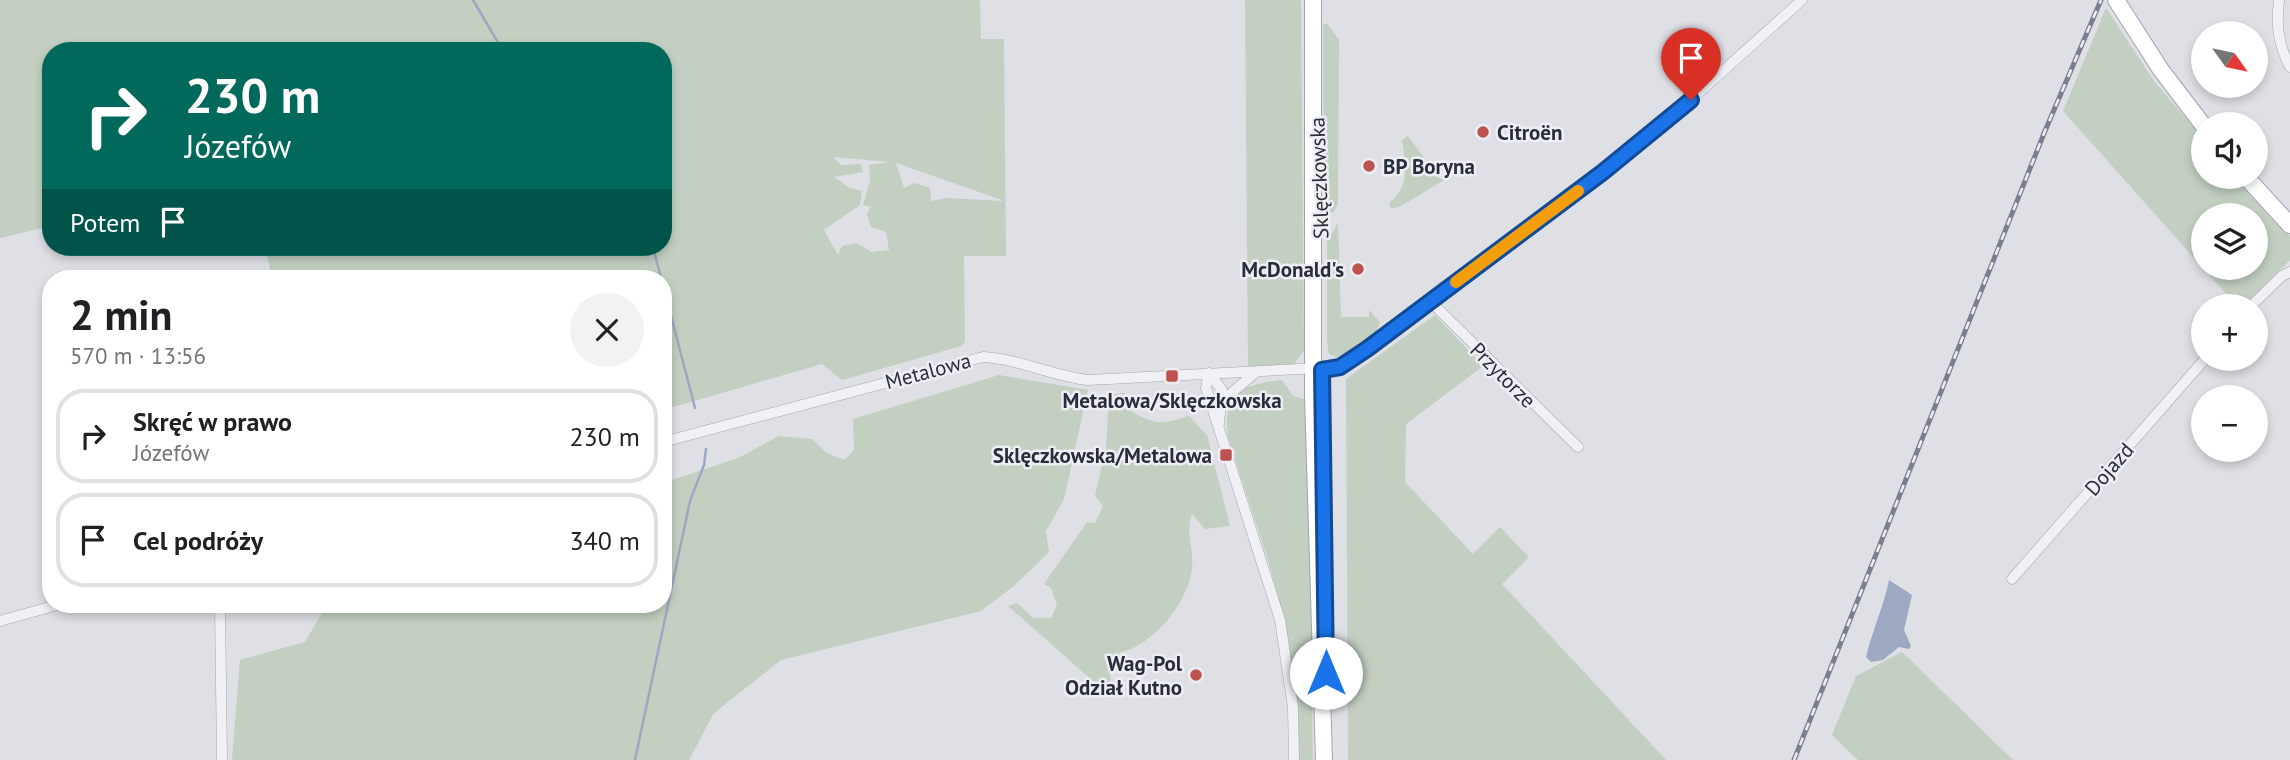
<!DOCTYPE html>
<html lang="pl">
<head>
<meta charset="utf-8">
<style>
	:root { --surface:#fff; --page:#f2f2f2; --text:#202124; --muted:#757577; --line:#e0e0e0 }
	body { margin:0; font-family:"PT Sans",sans-serif; background:var(--page); color:var(--text); height:100vh; display:flex; flex-direction:column; font-size:26px; white-space:nowrap }
	* { box-sizing:border-box; margin:0 }
	p { font-size:23px; color:var(--muted) }
	.icon { flex:none; width:38px; height:38px; fill:none; stroke:currentColor; stroke-width:2; stroke-linecap:round; stroke-linejoin:round }
	.map { position:relative; flex:1; overflow:hidden }
	.panel { position:absolute; left:42px; top:270px; width:630px; height:343px; display:flex; flex-direction:column; background:var(--surface); border-radius:28px; box-shadow:0 4px 10px #0003 }
	.panel>* { flex:none }
	.hud { position:absolute; left:42px; top:42px; width:630px; height:214px; border-radius:28px; box-shadow:0 4px 10px #0003; background:#00695c; color:#fff; overflow:hidden }
	.needle { width:46px; rotate:123deg }
	.fabs { position:absolute; left:2191px; top:21px; display:grid; gap:14px }
	.fabs a { display:grid; place-items:center; width:77px; height:77px; border-radius:50%; background:var(--surface); box-shadow:0 4px 10px #0003; font-size:35px }
	.pin { position:absolute; display:grid; place-items:center; width:60px; height:60px; color:#fff; margin:-72px -30px; border-radius:50% 50% 50% 0; rotate:-45deg; box-shadow:0 0 7px #0007 }
	.pin .icon { rotate:45deg }
	.me { position:absolute; width:77px; margin:-38px; rotate:0deg; stroke-linejoin:round; filter:drop-shadow(0 0 5px #0008) }
	.turn { display:flex; align-items:center; gap:24px; height:147px; padding:0 28px; font-size:32px }
	.turn .icon { width:91px; height:91px; stroke-width:2.5 }
	.turn b { display:block; font-size:49px; line-height:60px }
	.then { display:flex; align-items:center; height:66px; padding:0 28px; background:#0003; gap:14px; font-size:26px }
	.round { display:grid; place-items:center; flex:none; width:74px; height:74px; border-radius:37px; background:var(--page) }
	.summary { display:flex; align-items:center; justify-content:space-between; height:119px; padding:0 28px }
	h1 { font-size:42px; font-weight:600; line-height:52px }
	ul { padding:0; list-style:none }
	li { display:flex; align-items:center; gap:21px; height:94px; margin:0 14px 10px; padding:0 14px; border:4px solid var(--line); border-radius:28px }
	li div { flex:1 }
	li b { display:block; font-size:26px }
	li em { font-style:normal }
	.map>svg:first-child { display:block }
	.green { fill:#c2cfc1; fill-rule:evenodd }
	.water { fill:#9da9c2 }
	.lines { fill:none; stroke-linecap:round; stroke-linejoin:round }
	.stream { stroke:#9da9c2; stroke-width:2.5 }
	.street-casing { stroke:#a4a7af; stroke-width:11 }
	.primary-casing { stroke:#9fa3b0; stroke-width:18 }
	.street { stroke:#f1f1f5; stroke-width:10 }
	.primary { stroke:#fff; stroke-width:16 }
	.rail-casing { stroke:#7a7e8e; stroke-width:5 }
	.rail { stroke:#eeeff4; stroke-width:2.5; stroke-dasharray:8; stroke-linecap:butt }
	.route-casing { stroke:#114b97; stroke-width:18 }
	.route { stroke:#1a73e8; stroke-width:12 }
	.slow { stroke:#f59e0b; stroke-width:12 }
	.poi-dot { fill:#bd5351; stroke:#eeeff4; stroke-width:2.5 }
	.labels { text-anchor:middle; dominant-baseline:central; stroke-width:5; stroke-linejoin:round; paint-order:stroke }
	.poi-label { font-size:21px; font-weight:bold; fill:#292d3b; stroke:#eeeff4; text-anchor:end }
	.street-label { font-size:21px; fill:#292d3b; stroke:#eeeff4 }
</style>
</head>
<body>
<div class="map">
<svg width="2290" height="760" viewBox="0 0 2290 760">
	<rect width="100%" height="100%" fill="#dee0e6"/>
	<path class="green" d="M0,0H980L981,39H1004L1006,256H964L965,342L961,346L842,380L822,364L663,410V278H273L264,247H663V51H51V226L0,238ZM833,157L890,162L869,165L870,180L863,205L871,207L867,214L871,227L886,232L889,250L872,252L856,243L842,246L838,255L824,230L860,205L862,191L850,188L834,177L863,172L861,164L841,165ZM896,163L1002,200V201L947,198L931,201L930,188L914,183L904,188Z
		M1245,0H1301L1304,350L1293,366L1248,368Z
		M2106,8L2154,81L2203,138V177H2236L2290,236V260L2244,306H2237L2203,268H2256V215H2203V268L2063,111Z
		M1327,23L1339,40L1338,204L1333,213L1324,210L1323,25Z
		M1408,136L1440,179L1445,176L1446,179L1401,206L1391,209L1389,203C1410,187 1406,166 1402,140Z
		M1338,223L1341,317H1369V310L1380,322L1376,333L1343,360L1329,354L1327,341V241Z
		M1435,315L1483,366L1406,424L1405,482L1473,554L1500,527L1529,557L1502,584L1666,760H1348L1346,379Z
		M999,375L1088,390L1064,499L1046,531L1049,552L1015,585L981,611L781,660L714,713L689,760H232L240,660L305,642L327,604H663V483L738,458L779,436L812,439L827,453L844,460L854,450L853,419Z
		M1282,380L1293,396L1307,400L1313,760H1297C1297,726 1296,692 1291,658C1280,583 1250,509 1228,437C1222,393 1242,384 1282,380Z
		M1124,393L1132,412C1159,426 1161,424 1189,416L1207,435L1230,526L1205,529L1192,514C1185,535 1194,546 1192,568C1189,601 1153,646 1121,652L1110,673L1112,698L1008,606L1017,603L1033,618H1051L1057,605L1051,588L1044,584L1087,522L1095,523L1103,506L1095,496L1106,448L1109,395Z
		M1902,652L2013,760H1858L1832,735L1856,676Z"/>
	<path class="water" d="M1889,580L1912,595L1904,630L1911,646L1909,649L1899,647L1883,660L1871,662L1866,657C1872,631 1884,606 1889,580Z"/>
	<g class="lines">
		<path class="stream" d="M473,0L503,51
			M653,247L661,278
			M663,285L695,408
			M635,760L690,501L704,465L706,449"/>
		<g class="street-casing">
			<path id="street" d="M2279,0C2276,25 2278,44 2290,67
				M1430,301L1578,447
				M2251,306L2282,276L2290,272
				M1209,373L1206,388L1280,620L1293,707L1294,760
				M1209,373L1222,390L1219,424
				M1223,400L1255,373
				M663,442L983,357C1020,359 1052,376 1088,380L1340,367L1657,130L1802,0
				M2012,579L2205,359
				M220,604L222,760
				M0,621L61,604"/>
		</g>
		<g class="primary-casing">
			<path id="primary" d="M1313,0V396L1324,760
				M2116,0L2161,70L2203,125
				M2246,177L2290,225"/>
		</g>
		<use href="#street" class="street"/>
		<use href="#primary" class="primary"/>
		<g class="rail-casing">
			<path id="rail" d="M1794,760L2045,131L2101,0"/>
		</g>
		<use href="#rail" class="rail"/>
	</g>
	<g class="lines">
		<g class="route-casing">
			<path id="route" d="M1326,673L1322,370L1340,367L1367,349L1603,172L1691,100"/>
		</g>
		<use href="#route" class="route"/>
		<path class="slow" d="M1456,282L1578,191"/>
	</g>
	<g class="poi-dot">
		<circle cx="1483" cy="132" r="7"/>
		<circle cx="1369" cy="166" r="7"/>
		<circle cx="1358" cy="269" r="7"/>
		<rect x="1165" y="369" width="14" height="14" rx="3.5"/>
		<rect x="1219" y="448" width="14" height="14" rx="3.5"/>
		<circle cx="1196" cy="675" r="7"/>
	</g>
	<g class="labels">
		<g class="poi-label">
			<text x="1497" y="132" text-anchor="start">Citroën</text>
			<text x="1383" y="166" text-anchor="start">BP Boryna</text>
			<text x="1344" y="269">McDonald's</text>
			<text x="1172" y="400" text-anchor="middle">Metalowa/Sklęczkowska</text>
			<text x="1212" y="455">Sklęczkowska/Metalowa</text>
			<text x="1182" y="663">Wag-Pol<tspan x="1182" dy="24">Odział Kutno</tspan></text>
		</g>
		<g class="street-label">
			<text transform="translate(1319 178) rotate(-92)">Sklęczkowska</text>
			<text transform="translate(928 371) rotate(-15)">Metalowa</text>
			<text transform="translate(1503 375) rotate(45)">Przytorze</text>
			<text transform="translate(2109 469) rotate(-49)">Dojazd</text>
		</g>
	</g>
</svg>
<div class="fabs">
<a><svg class="needle" viewBox="-14 -14 28 28"><path d="M0-13l5 13h-10z" fill="#e53935"/><path d="M0 13l5-13h-10z" fill="#757577"/></svg></a>
<a><svg class="icon" aria-label="sound" viewBox="0 0 24 24"><path d="M4 9h4l5-4v14l-5-4H4zM17 9q2 3 0 6"/></svg></a>
<a><svg class="icon" aria-label="layers" viewBox="0 0 24 24"><path d="M12 4l9 5-9 5-9-5zM3 14l9 5 9-5"/></svg></a>
<a>+</a>
<a>−</a>
</div>
<div class="pin" style="left:1691px;top:100px;background:#d93025"><svg class="icon" aria-label="arrive" viewBox="0 0 24 24"><path d="M6 21V4h12l-3 4 3 4H6"/></svg></div>
<svg class="me" style="left:1326px;top:673px" viewBox="-20 -20 40 40"><circle r="19" fill="#fff"/><path d="M0-13L10 11 0 6-10 11z" fill="#1a73e8"/></svg>
<div class="hud">
<div class="turn"><svg class="icon" aria-label="right" viewBox="0 0 24 24"><path d="M7 20v-9h11M14 6l5 5-5 5"/></svg><div><b>230 m</b>Józefów</div></div>
<div class="then">Potem<svg class="icon" aria-label="arrive" viewBox="0 0 24 24"><path d="M6 21V4h12l-3 4 3 4H6"/></svg></div>
</div>
<section class="panel">
<div class="summary"><div><h1>2 min</h1><p>570 m · 13:56</p></div><a class="round"><svg class="icon" aria-label="close" viewBox="0 0 24 24"><path d="M6 6l12 12M18 6L6 18"/></svg></a></div>
<ul>
<li><svg class="icon" aria-label="right" viewBox="0 0 24 24"><path d="M7 20v-9h11M14 6l5 5-5 5"/></svg><div><b>Skręć w prawo</b><p>Józefów</p></div><em>230 m</em></li>
<li><svg class="icon" aria-label="arrive" viewBox="0 0 24 24"><path d="M6 21V4h12l-3 4 3 4H6"/></svg><div><b>Cel podróży</b></div><em>340 m</em></li>
</ul>
</section>
</div>
</body>
</html>
